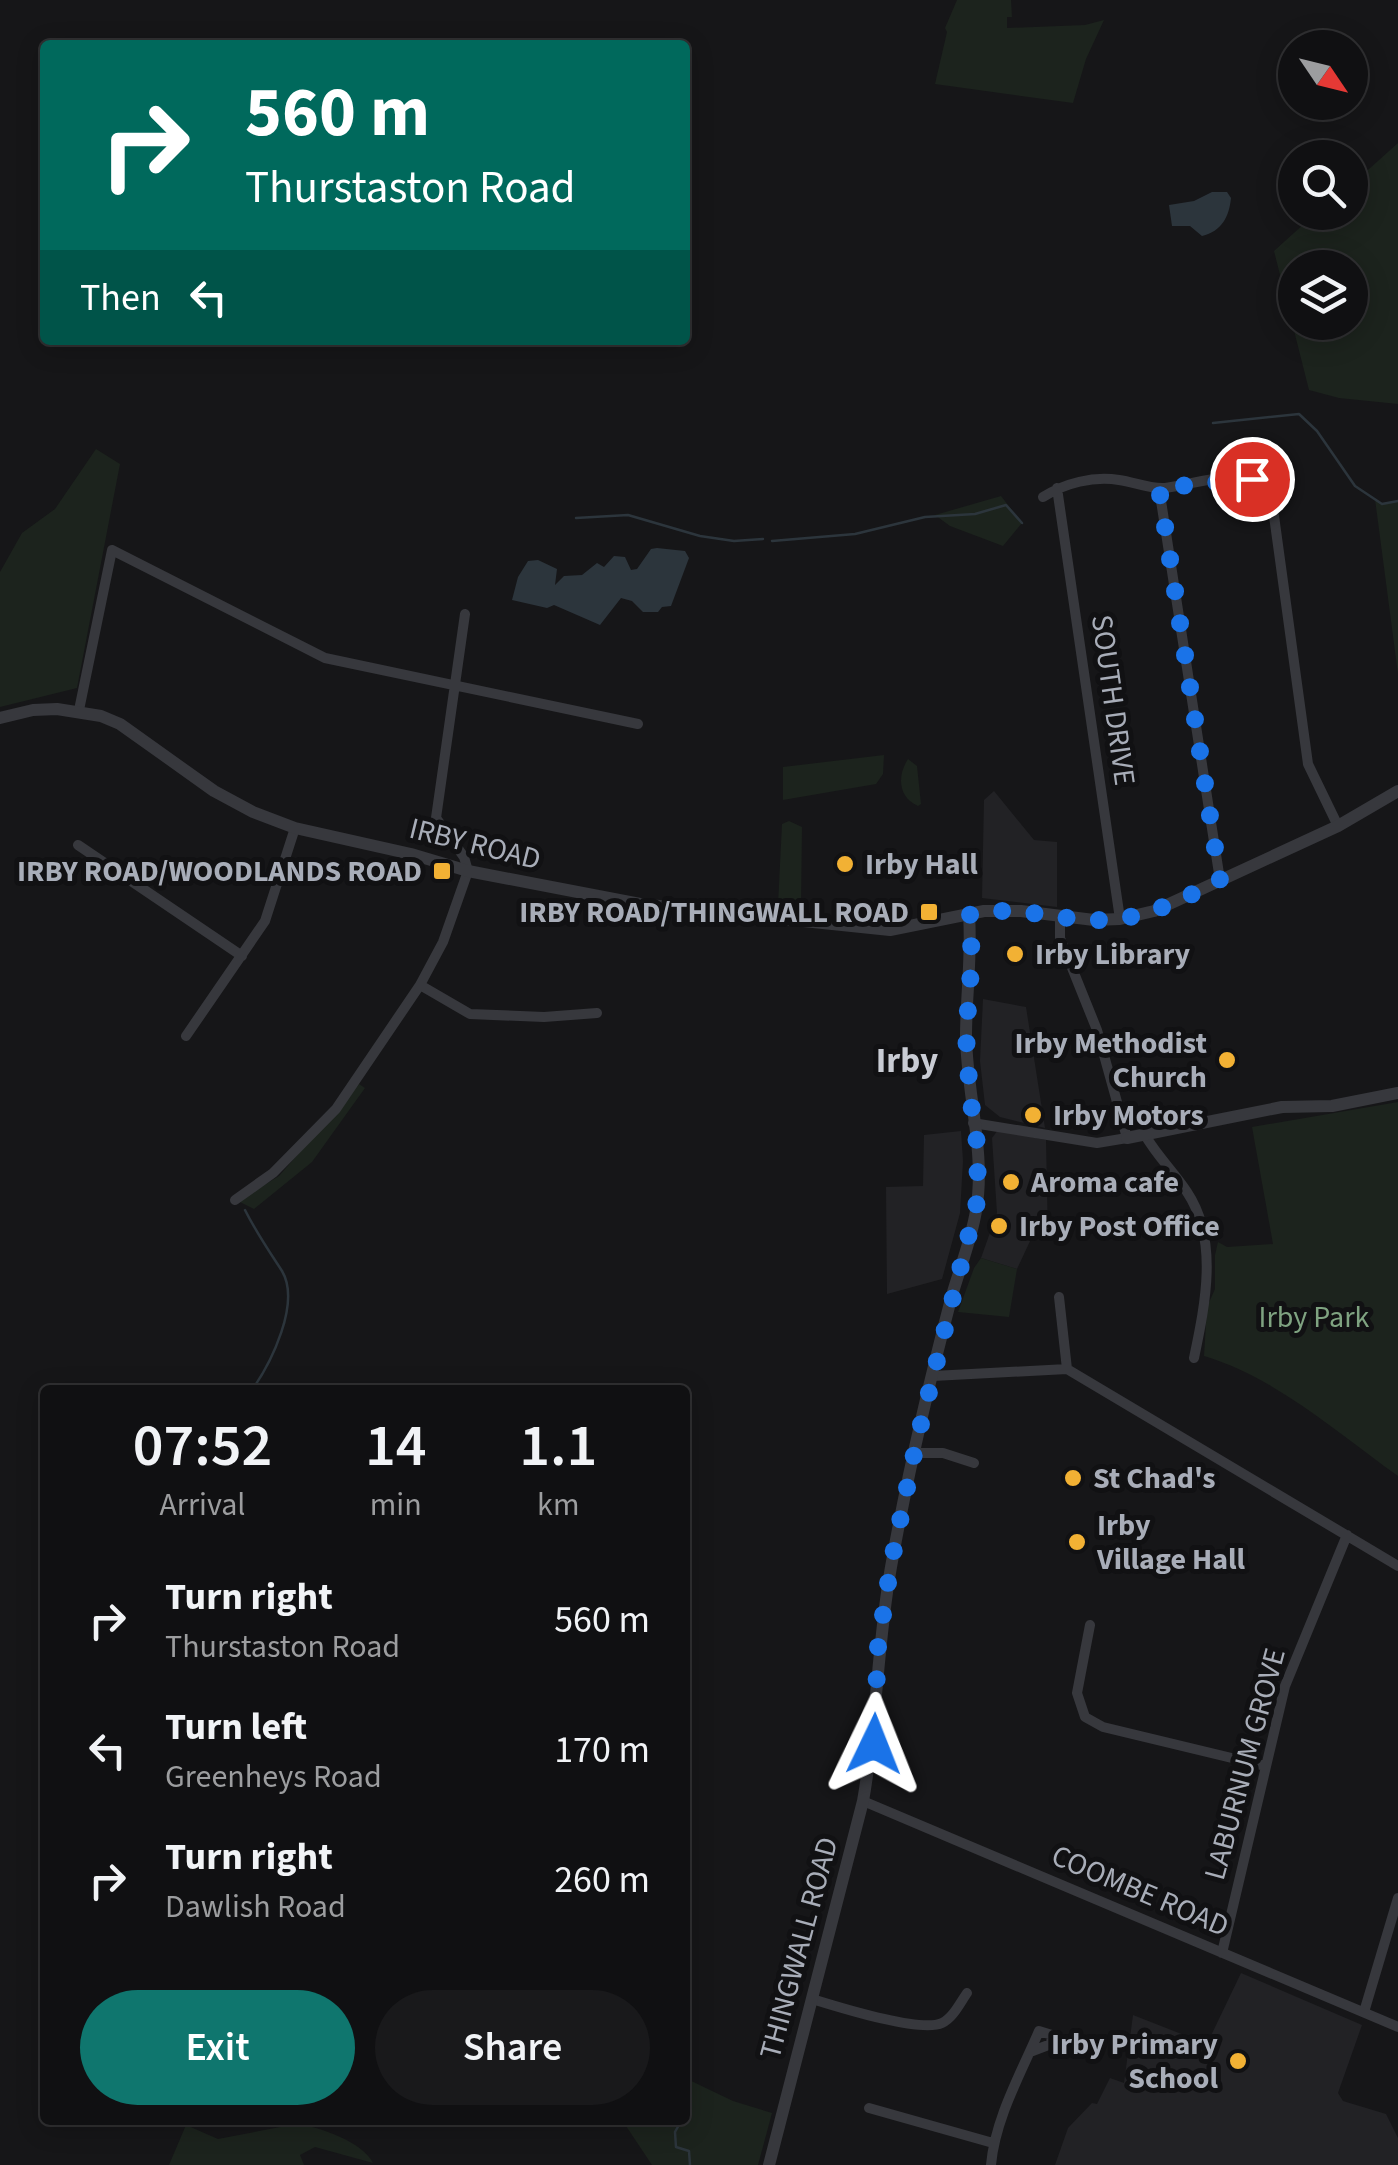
<!DOCTYPE html>
<html lang="en">
<head>
<meta charset="utf-8">
<style>
	:root { --surface:#101012; --page:#19191b; --text:#f1f3f6; --muted:#9c9d9f; --line:#303032; --accent:#0f766e }
	body { margin:0; font-family:"Source Sans 3",sans-serif; background:var(--page); color:var(--text); height:100vh; display:flex; flex-direction:column; font-size:38px; white-space:nowrap }
	* { box-sizing:border-box; margin:0 }
	p { font-size:32px; color:var(--muted) }
	.icon { flex:none; width:55px; height:55px; fill:none; stroke:currentColor; stroke-width:2; stroke-linecap:round; stroke-linejoin:round }
	.map { position:relative; flex:1; overflow:hidden }
	.panel { position:absolute; left:40px; top:1385px; width:650px; height:740px; display:flex; flex-direction:column; background:var(--surface); border-radius:10px; box-shadow:0 5px 25px #0003,0 0 0 2px var(--line) }
	.panel>* { flex:none }
	.guide { position:absolute; left:40px; top:40px; width:650px; height:305px; border-radius:10px; box-shadow:0 5px 25px #0003,0 0 0 2px var(--line); background:#00695c; color:#fff; overflow:hidden }
	.needle { width:65px; rotate:125deg }
	.fabs { position:absolute; left:1278px; top:30px; display:grid; gap:20px }
	.fabs a { display:grid; place-items:center; width:90px; height:90px; border-radius:50%; background:var(--surface); box-shadow:0 5px 25px #0003,0 0 0 2px var(--line); font-size:50px }
	.pin { position:absolute; display:grid; place-items:center; width:85px; height:85px; color:#fff; margin:-42px; border:5px solid #fff; border-radius:50%; box-shadow:0 2px 10px #0007 }
	.me { position:absolute; width:110px; margin:-55px; rotate:2deg; stroke-linejoin:round; filter:drop-shadow(0 0 8px #0008) }
	.turn { display:flex; align-items:center; gap:35px; height:210px; padding:0 40px; font-size:45px }
	.turn .icon { width:130px; height:130px; stroke-width:2.5 }
	.turn b { display:block; font-size:70px; line-height:85px }
	.then { display:flex; align-items:center; height:95px; padding:0 40px; background:#0003; gap:20px; font-size:38px }
	.eta { display:flex; justify-content:space-evenly; align-items:center; height:170px; text-align:center }
	.eta b { font-size:60px; font-weight:600; line-height:70px }
	.cta { display:flex; gap:20px; margin-top:auto; padding:20px 40px }
	.cta a { flex:1; height:115px; border-radius:60px; background:var(--accent); color:#fff; font-size:40px; font-weight:600; line-height:115px; text-align:center }
	.cta a+a { background:var(--page); color:var(--text) }
	ul { padding:0; list-style:none }
	li { display:flex; align-items:center; gap:30px; height:130px; padding:0 40px }
	li div { flex:1 }
	li b { display:block; font-size:38px }
	li em { font-style:normal }
	.map>svg:first-child { display:block }
	.built { fill:#222225 }
	.green { fill:#1c231d; fill-rule:evenodd }
	.water { fill:#2c353c }
	.lines { fill:none; stroke-linecap:round; stroke-linejoin:round }
	.stream { stroke:#2c353c; stroke-width:2.5 }
	.minor { stroke:#37383d; stroke-width:10 }
	.tertiary { stroke:#37383d; stroke-width:12 }
	.route { stroke:#1a73e8; stroke-width:18; stroke-dasharray:0 32.4 }
	.poi-dot { fill:#f2b134; stroke:#111113; stroke-width:4 }
	.labels { text-anchor:middle; dominant-baseline:central; stroke-width:10; stroke-linejoin:round; paint-order:stroke }
	.street-label { font-size:30px; fill:#a8adb8; stroke:#111113 }
	.poi-label { font-size:30px; font-weight:bold; fill:#a8adb8; stroke:#111113; text-anchor:start }
	.park-label { font-size:30px; fill:#7fa381; stroke:#111113 }
	.quarter-label { font-size:35px; font-weight:bold; fill:#c9ccd4; stroke:#111113 }
</style>
</head>
<body>
<div class="map">
<svg width="1398" height="2165" viewBox="0 0 1398 2165">
	<rect width="100%" height="100%" fill="#161618"/>
	<path class="built" d="M994,791L1034,840L1057,842V907L982,898L984,800Z
		M983,999L1026,1007L1045,1128L1000,1117L985,1105L980,1061Z
		M998,1130L1046,1140L1048,1240L1031,1239L1017,1269L981,1258L997,1213L992,1138Z
		M961,1131L963,1161L960,1213L942,1279L887,1294L886,1187L923,1186L924,1135Z
		M1241,1973L1362,2025L1338,2093L1343,2101L1386,2114L1398,2138V2165H1055L1068,2128L1092,2103L1097,2104L1110,2078L1124,2083L1133,2015L1207,2044Z"/>
	<path class="green" d="M957,0H1011L1012,17H1007V28L1085,25L1104,20L1086,59L1073,103L935,84L947,32L945,28Z
		M1398,143V404L1339,398L1309,390L1274,251L1316,213L1350,212V186ZM1295,268H1350V322H1295Z
		M96,449L120,464L77,688L0,707V572L22,533L55,509Z
		M1001,496L1022,523L1003,546L950,526L935,515Z
		M1375,499L1383,504L1398,501V674Z
		M884,755L883,774L876,784L783,800V767Z
		M908,759L917,766L921,804L918,806C898,797 897,776 908,759Z
		M789,821L802,827L801,906L778,905L782,824Z
		M359,1084L365,1088L312,1162L254,1209L238,1201L279,1176Z
		M1398,1102V1476C1338,1433 1275,1377 1204,1356L1207,1307L1215,1289V1255L1218,1242L1227,1247L1273,1244L1252,1127Z
		M981,1258L1017,1269L1009,1317L958,1312L974,1268Z
		M685,2078L733,2101L772,2113L758,2165H652L622,2120H685Z
		M296,2124C318,2126 363,2142 373,2163L315,2147L300,2155L304,2165H169L186,2125L218,2139Z"/>
	<path class="water" d="M1212,192H1227L1231,198C1229,217 1222,231 1202,236L1190,226H1172L1169,205L1194,201Z
		M657,548L685,551L689,558L671,606L662,607L658,612H643L632,601L621,598L600,625L554,605L547,608L512,600L518,577L528,561L538,560L557,569L555,585L564,576L582,575L597,563L604,567L614,556L625,557L631,570L637,569L651,549Z"/>
	<g class="lines">
		<path class="stream" d="M1213,423L1299,414L1317,431L1355,486L1382,504L1398,501
			M576,518L628,515L700,536L734,541L763,539
			M772,541L855,534L925,517L975,514L1006,505L1022,523
			M245,1210C256,1232 269,1251 282,1271C301,1303 271,1363 252,1390
			M675,2120L680,2123L675,2132L676,2147L689,2151L690,2165"/>
		<path class="minor" d="M1057,488L1120,919
			M1159,488L1220,880
			M1043,497C1065,483 1093,476 1119,480C1134,482 1149,489 1165,488C1191,485 1225,472 1251,479C1269,484 1271,501 1274,516L1308,764L1338,826
			M79,710L112,550L325,658L638,724
			M78,845L242,956
			M420,985L470,1014L544,1017L597,1013
			M186,1036L265,921L295,828
			M973,1123L1097,1143L1127,1138L1097,1030L1060,938V916
			M1145,1135C1157,1156 1174,1172 1187,1192C1219,1240 1205,1305 1194,1358
			M235,1200L273,1173L336,1109L420,985L443,942L468,871L464,857L436,818L465,614
			M1059,1297L1067,1369
			M933,1376L1067,1369L1398,1566
			M915,1453H943L974,1463
			M1090,1625L1077,1693L1085,1717L1103,1727L1265,1766
			M863,1801L1398,2027
			M1222,1953L1285,1686L1347,1535
			M812,1999C838,2007 920,2033 942,2023C953,2018 960,2003 967,1993
			M1364,2012L1398,1898
			M869,2108L993,2143
			M991,2165C995,2119 1021,2073 1039,2031L1052,2035L1051,2044L1030,2052"/>
		<path class="tertiary" d="M0,718L33,710L57,709L101,716L120,724L214,791L253,812L295,828L411,854L468,871L640,904L890,930L984,911H1021L1094,920L1120,919L1154,911L1338,826L1398,791
			M1127,1138L1282,1107L1332,1106L1398,1093
			M769,2165L863,1801C877,1723 877,1645 891,1567C907,1477 928,1387 951,1299C959,1270 971,1241 976,1211C986,1154 967,1095 966,1037C966,996 972,956 969,915"/>
	</g>
	<g class="lines">
		<path class="route" d="M874,1744L878,1647L891,1564L917,1440L977,1202L978,1150L970,1096L966,1035L972,957L969,915C1011,904 1052,919 1094,920C1140,922 1181,900 1220,880L1159,488L1252,479"/>
	</g>
	<g class="poi-dot">
		<circle cx="845" cy="864" r="10"/>
		<rect x="432" y="861" width="20" height="20" rx="5"/>
		<rect x="919" y="902" width="20" height="20" rx="5"/>
		<circle cx="1015" cy="954" r="10"/>
		<circle cx="1227" cy="1060" r="10"/>
		<circle cx="1033" cy="1115" r="10"/>
		<circle cx="1011" cy="1182" r="10"/>
		<circle cx="999" cy="1226" r="10"/>
		<circle cx="1073" cy="1478" r="10"/>
		<circle cx="1077" cy="1542" r="10"/>
		<circle cx="1238" cy="2061" r="10"/>
	</g>
	<g class="labels">
		<g class="street-label">
			<text transform="translate(1113 700) rotate(82)">SOUTH DRIVE</text>
			<text transform="translate(475 844) rotate(14)">IRBY ROAD</text>
			<text transform="translate(1245 1764) rotate(-75)">LABURNUM GROVE</text>
			<text transform="translate(1140 1891) rotate(23)">COOMBE ROAD</text>
			<text transform="translate(799 1948) rotate(-75)">THINGWALL ROAD</text>
		</g>
		<g class="poi-label">
			<text x="865" y="864">Irby Hall</text>
			<text x="422" y="871" text-anchor="end">IRBY ROAD/WOODLANDS ROAD</text>
			<text x="909" y="912" text-anchor="end">IRBY ROAD/THINGWALL ROAD</text>
			<text x="1035" y="954">Irby Library</text>
			<text x="1207" y="1043" text-anchor="end">Irby Methodist<tspan x="1207" dy="34">Church</tspan></text>
			<text x="1053" y="1115">Irby Motors</text>
			<text x="1031" y="1182">Aroma cafe</text>
			<text x="1019" y="1226">Irby Post Office</text>
			<text x="1093" y="1478">St Chad's</text>
			<text x="1097" y="1525">Irby<tspan x="1097" dy="34">Village Hall</tspan></text>
			<text x="1218" y="2044" text-anchor="end">Irby Primary<tspan x="1218" dy="34">School</tspan></text>
		</g>
		<g class="park-label">
			<text x="1314" y="1317">Irby Park</text>
		</g>
		<g class="quarter-label">
			<text x="907" y="1061">Irby</text>
		</g>
	</g>
</svg>
<div class="fabs">
<a><svg class="needle" viewBox="-14 -14 28 28"><path d="M0-13l5 13h-10z" fill="#e53935"/><path d="M0 13l5-13h-10z" fill="#9c9d9f"/></svg></a>
<a><svg class="icon" aria-label="search" viewBox="0 0 24 24"><circle cx="10" cy="10" r="6"/><path d="M15 15l6 6"/></svg></a>
<a><svg class="icon" aria-label="layers" viewBox="0 0 24 24"><path d="M12 4l9 5-9 5-9-5zM3 14l9 5 9-5"/></svg></a>
</div>
<div class="pin" style="left:1252px;top:479px;background:#d93025"><svg class="icon" aria-label="arrive" viewBox="0 0 24 24"><path d="M6 21V4h12l-3 4 3 4H6"/></svg></div>
<svg class="me" style="left:874px;top:1744px" viewBox="-20 -20 40 40"><path d="M0-17L14 15 0 8-14 15z" fill="#1a73e8" stroke="#fff" stroke-width="4"/></svg>
<div class="guide">
<div class="turn"><svg class="icon" aria-label="right" viewBox="0 0 24 24"><path d="M7 20v-9h11M14 6l5 5-5 5"/></svg><div><b>560 m</b>Thurstaston Road</div></div>
<div class="then">Then<svg class="icon" aria-label="left" viewBox="0 0 24 24"><path d="M17 20v-9H6M10 6l-5 5 5 5"/></svg></div>
</div>
<section class="panel">
<div class="eta">
<div><b>07:52</b><p>Arrival</p></div>
<div><b>14</b><p>min</p></div>
<div><b>1.1</b><p>km</p></div>
</div>
<ul>
<li><svg class="icon" aria-label="right" viewBox="0 0 24 24"><path d="M7 20v-9h11M14 6l5 5-5 5"/></svg><div><b>Turn right</b><p>Thurstaston Road</p></div><em>560 m</em></li>
<li><svg class="icon" aria-label="left" viewBox="0 0 24 24"><path d="M17 20v-9H6M10 6l-5 5 5 5"/></svg><div><b>Turn left</b><p>Greenheys Road</p></div><em>170 m</em></li>
<li><svg class="icon" aria-label="right" viewBox="0 0 24 24"><path d="M7 20v-9h11M14 6l5 5-5 5"/></svg><div><b>Turn right</b><p>Dawlish Road</p></div><em>260 m</em></li>
</ul>
<div class="cta"><a>Exit</a><a>Share</a></div>
</section>
</div>
</body>
</html>
